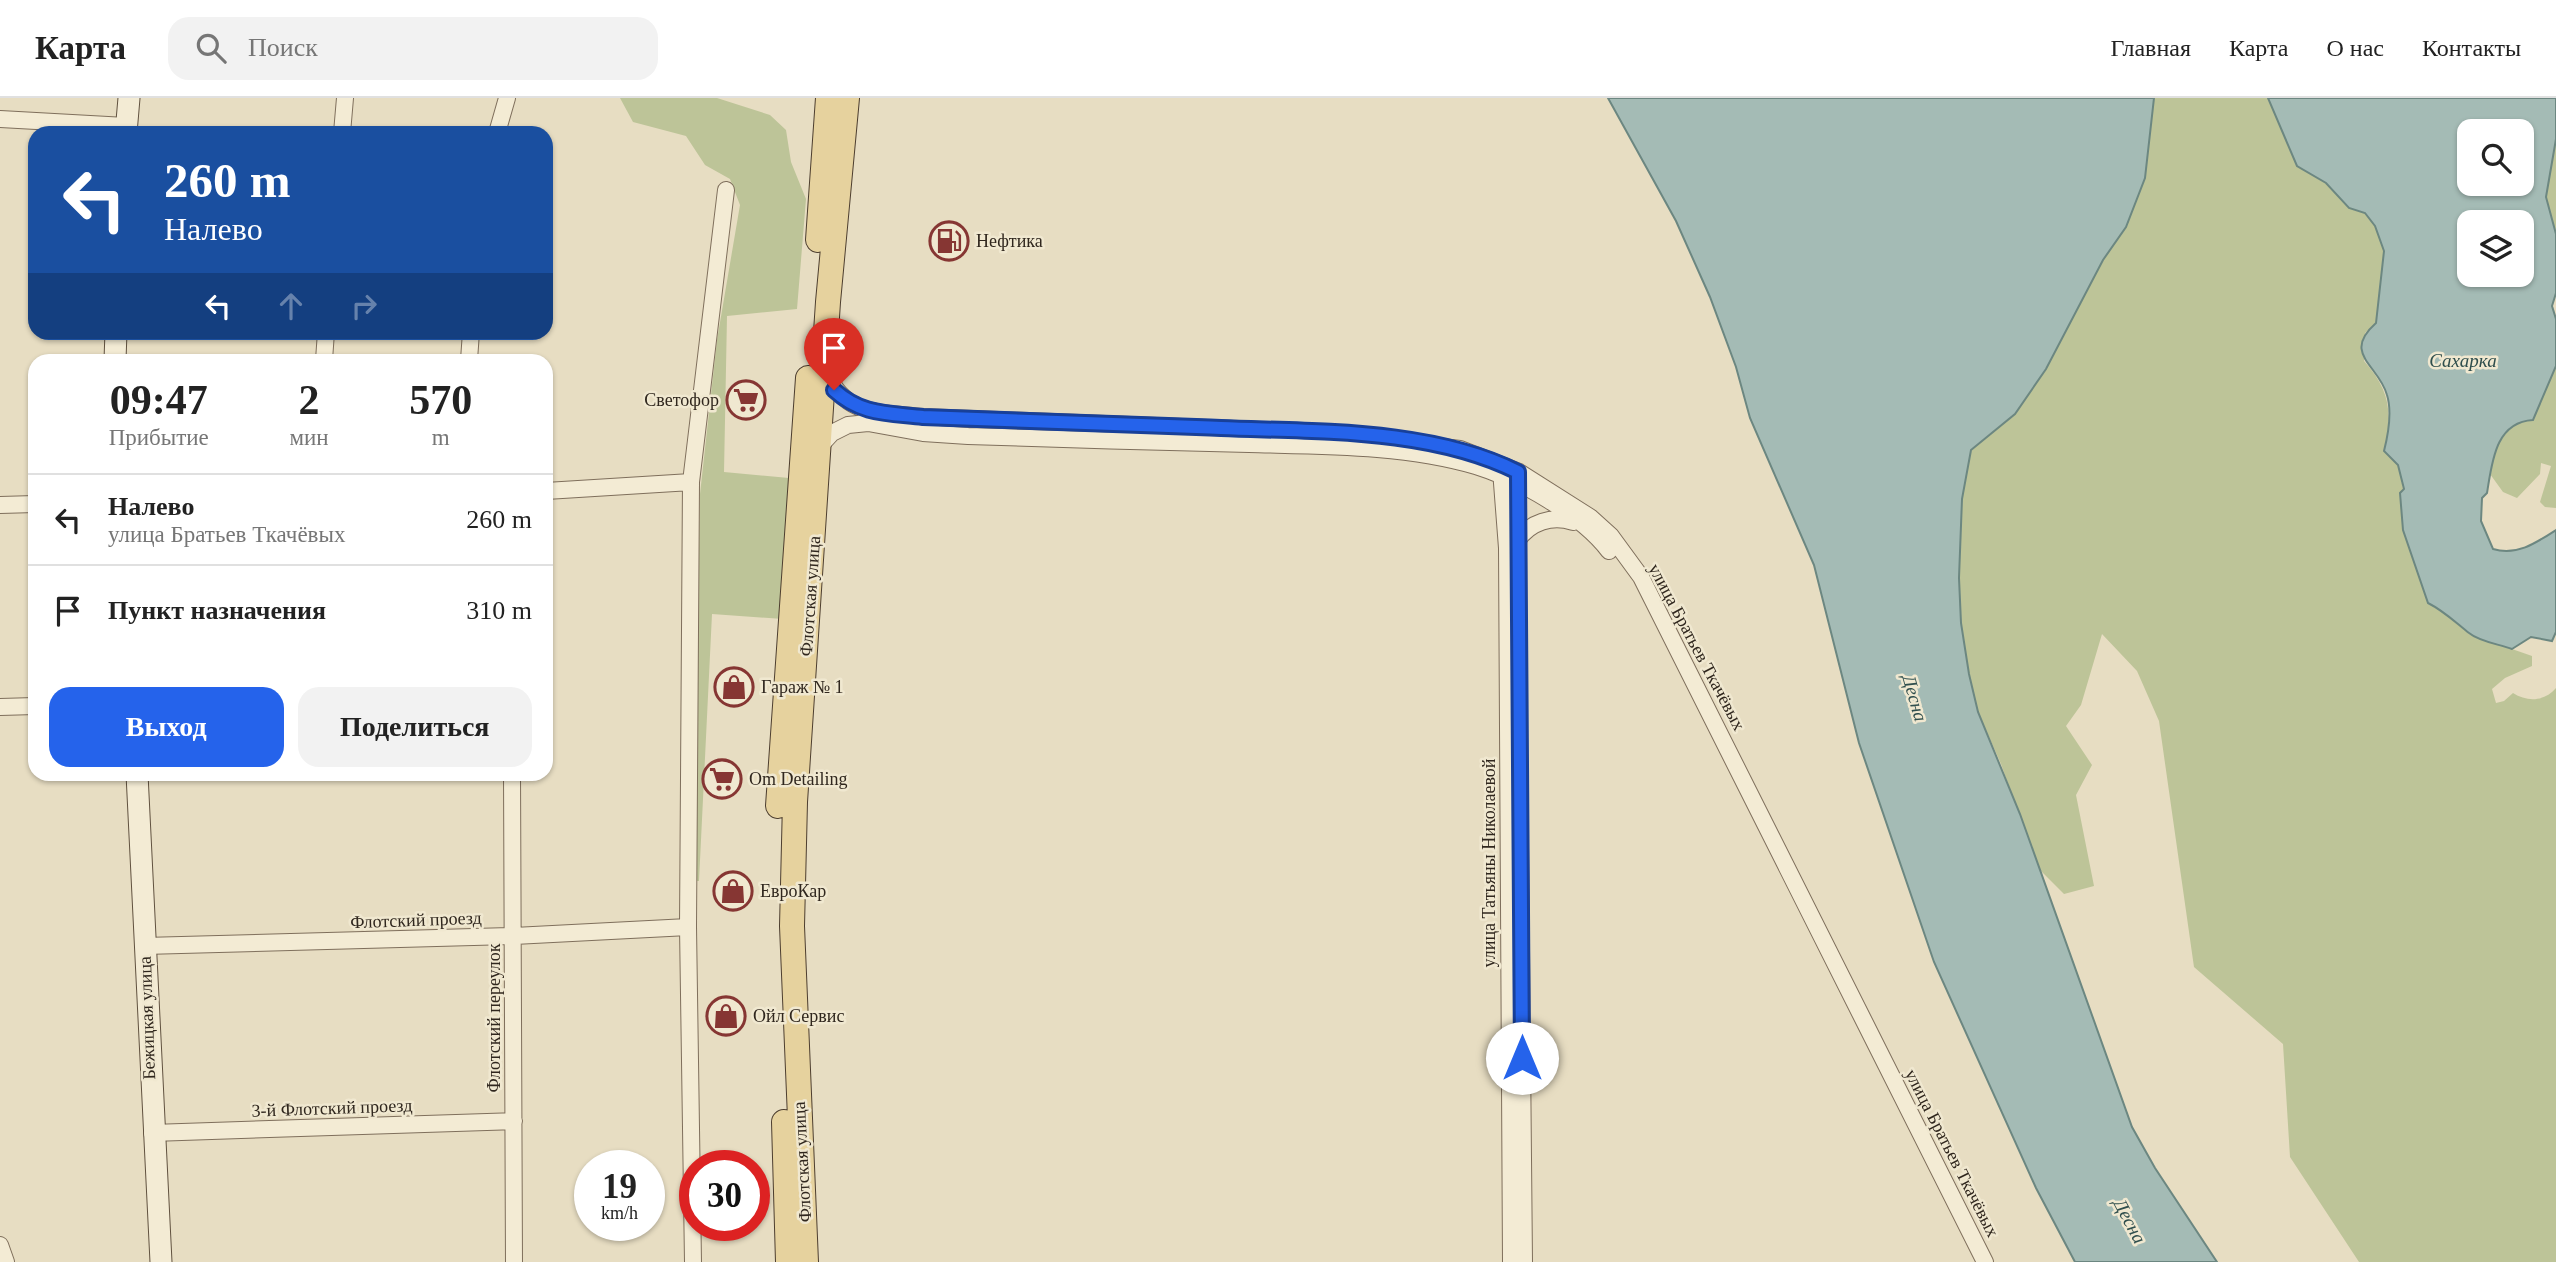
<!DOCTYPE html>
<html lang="ru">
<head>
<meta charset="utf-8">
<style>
	:root { --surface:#fff; --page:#f2f2f2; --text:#222; --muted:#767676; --line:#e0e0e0; --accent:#2563eb }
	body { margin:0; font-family:Georgia,serif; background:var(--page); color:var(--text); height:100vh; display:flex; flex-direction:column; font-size:26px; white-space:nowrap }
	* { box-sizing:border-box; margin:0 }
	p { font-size:23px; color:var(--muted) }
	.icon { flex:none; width:38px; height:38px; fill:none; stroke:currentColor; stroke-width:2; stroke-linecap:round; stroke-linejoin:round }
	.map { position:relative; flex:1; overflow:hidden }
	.drawer { position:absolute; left:28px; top:256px; width:525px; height:427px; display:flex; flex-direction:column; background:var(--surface); border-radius:21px; box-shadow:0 2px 5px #0004 }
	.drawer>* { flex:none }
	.hud { position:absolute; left:28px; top:28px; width:525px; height:214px; border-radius:21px; box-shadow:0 2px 5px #0004; background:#1a4fa0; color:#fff; overflow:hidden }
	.fabs { position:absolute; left:2457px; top:21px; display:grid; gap:14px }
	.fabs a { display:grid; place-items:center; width:77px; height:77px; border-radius:14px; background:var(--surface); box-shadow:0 2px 5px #0004; font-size:35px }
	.speed { position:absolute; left:574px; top:1052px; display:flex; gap:14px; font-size:35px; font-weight:700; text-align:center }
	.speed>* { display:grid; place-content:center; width:91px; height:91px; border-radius:50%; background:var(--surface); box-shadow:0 2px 5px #0004; line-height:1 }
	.speed small { font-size:18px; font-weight:400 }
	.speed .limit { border:10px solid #d22; background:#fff; color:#111 }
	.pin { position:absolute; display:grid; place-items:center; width:60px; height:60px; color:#fff; margin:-72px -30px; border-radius:50% 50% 50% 0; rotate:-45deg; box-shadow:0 0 7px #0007 }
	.pin .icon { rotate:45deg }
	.me { position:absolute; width:77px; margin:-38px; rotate:0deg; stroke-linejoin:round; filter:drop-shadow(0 0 5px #0008) }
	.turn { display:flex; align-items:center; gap:24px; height:147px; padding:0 21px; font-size:32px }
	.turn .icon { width:91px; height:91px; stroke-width:2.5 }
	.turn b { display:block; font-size:49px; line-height:60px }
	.lanes { display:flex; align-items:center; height:66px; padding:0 21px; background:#0003; justify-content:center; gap:35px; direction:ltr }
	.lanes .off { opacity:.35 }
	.eta { display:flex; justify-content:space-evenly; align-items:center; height:119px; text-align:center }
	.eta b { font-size:42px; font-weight:700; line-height:49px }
	.cta { display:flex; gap:14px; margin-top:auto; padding:14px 21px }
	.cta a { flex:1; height:80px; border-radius:21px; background:var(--accent); color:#fff; font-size:28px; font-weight:700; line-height:80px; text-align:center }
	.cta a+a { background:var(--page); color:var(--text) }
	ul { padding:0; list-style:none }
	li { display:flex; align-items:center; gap:21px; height:91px; padding:0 21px; border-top:2px solid var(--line) }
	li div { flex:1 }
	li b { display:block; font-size:26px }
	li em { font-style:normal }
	header { display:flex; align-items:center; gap:42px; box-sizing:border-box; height:98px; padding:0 35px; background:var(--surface); border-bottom:2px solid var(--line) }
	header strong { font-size:33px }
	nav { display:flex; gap:38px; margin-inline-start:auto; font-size:24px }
	.search { width:490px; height:63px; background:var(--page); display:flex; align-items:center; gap:18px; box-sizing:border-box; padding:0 24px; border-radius:21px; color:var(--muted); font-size:26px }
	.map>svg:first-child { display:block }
	.green { fill:#bdc498 }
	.water { fill:#a4bbb5; stroke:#6c8781; stroke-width:2; fill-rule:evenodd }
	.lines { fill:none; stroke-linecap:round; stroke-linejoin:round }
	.street-casing { stroke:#7f6f5c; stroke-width:18 }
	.secondary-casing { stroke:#60513f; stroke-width:23 }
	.primary-casing { stroke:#4d3e2f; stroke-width:26 }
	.street { stroke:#f3ebd4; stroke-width:16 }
	.secondary { stroke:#f3ebd4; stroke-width:21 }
	.primary { stroke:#e6d29e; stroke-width:24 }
	.route-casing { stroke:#184099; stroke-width:18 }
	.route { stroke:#2563eb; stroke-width:12 }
	.labels { text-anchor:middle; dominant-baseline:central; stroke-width:5; stroke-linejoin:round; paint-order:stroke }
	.poi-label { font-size:18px; fill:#30271e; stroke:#f0e8d0; text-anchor:start }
	.street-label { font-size:18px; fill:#30271e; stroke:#f0e8d0 }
	.water-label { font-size:19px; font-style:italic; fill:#2f4e4d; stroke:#f0e8d0 }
</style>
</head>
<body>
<header>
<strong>Карта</strong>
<div class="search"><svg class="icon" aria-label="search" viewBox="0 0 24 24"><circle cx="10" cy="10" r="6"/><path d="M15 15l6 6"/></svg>Поиск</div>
<nav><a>Главная</a><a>Карта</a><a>О нас</a><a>Контакты</a></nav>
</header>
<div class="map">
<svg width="2556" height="1164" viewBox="0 0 2556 1164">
	<rect width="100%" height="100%" fill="#e7ddc2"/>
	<path class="green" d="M620,0H717L770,17L786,32L791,64L806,101L797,211L727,218L724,374L789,380L783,521L712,516L699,783H693L700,396L717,242L740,107L730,81L705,67L686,38L633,24Z
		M2154,0H2268L2297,68L2326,85L2349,110L2365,115L2375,128L2384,153L2376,225L2365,235L2364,263C2390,292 2393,315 2384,353L2398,367L2428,505L2441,511L2469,536L2532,558V568L2505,580L2492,591L2496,605L2504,603L2513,595C2527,604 2544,604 2556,590V1164H2359L2290,1059L2283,946L2194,869L2159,623L2137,573L2102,536L2081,607L2066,628L2092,667L2076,697L2094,788L2064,796L2038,770L2001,666L1978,614L1969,576L1960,525L1959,480L1962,401L1971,352L2015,316L2046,271L2103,162L2126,129L2145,80Z
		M2556,41V136L2546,99Z
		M2556,268V410L2545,409L2540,404L2551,368L2541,365L2540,376L2517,400L2503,394L2490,376L2497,347L2510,330L2522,323Z"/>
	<path class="water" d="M1608,0H2154L2145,80L2126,129L2103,162L2046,271L2015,316L1971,352L1962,401L1959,480L1961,525L1969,576L1978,614L2020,716L2132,1029L2155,1070L2217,1164H2075L2036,1090L1934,864L1859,645L1814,467L1750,320L1736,269L1710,199L1676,123Z
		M2268,0H2556V41L2546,99L2556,136V195L2552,208L2556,221V268L2533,322C2495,324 2492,365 2487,395L2482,400L2481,423L2493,451C2517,458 2536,445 2556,432V534L2552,543L2531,539L2512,551C2499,546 2480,544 2469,535C2455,524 2444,513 2428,505L2403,432L2400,395L2404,391L2398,367L2384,353C2388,337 2392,313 2387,297C2379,267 2341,256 2376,225L2384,153L2375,128L2365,115L2349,110L2326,85L2297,68ZM2469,33H2522V86H2469ZM2469,124H2522V177H2469Z"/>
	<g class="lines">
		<g class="street-casing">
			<path id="street" d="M0,21L126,28
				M342,35L345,0
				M497,35L507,0
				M324,262L326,234
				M469,262L471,234
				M827,275C845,319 882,314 923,319L1313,334L1460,351L1519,374L1590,419L1611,438L1641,479L1985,1164
				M820,348L832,335L848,327L868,325L923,335L968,338C1062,341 1155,344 1249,346C1323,348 1404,347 1476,368C1518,381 1582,417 1609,453
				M1501,372L1507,450L1511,1164
				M546,393L691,384
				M0,407L35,406
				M1517,443C1530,424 1552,417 1573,424
				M1518,458V379
				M1518,543L1524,1164
				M0,609L35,608
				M512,676L514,1164
				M144,848L514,838L688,829
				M152,1035L514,1023
				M0,1147L6,1164
				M693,1164L688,829L691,384L726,92"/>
		</g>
		<g class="secondary-casing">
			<path id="secondary" d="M126,35L129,0
				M115,262L116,234
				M137,676L161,1164"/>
		</g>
		<g class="primary-casing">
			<path id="primary" d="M818,142L828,0
				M778,708L808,280
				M784,1024L788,1164
				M806,1164L792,828L795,704L828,204L847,0"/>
		</g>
		<use href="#street" class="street"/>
		<use href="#secondary" class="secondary"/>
		<use href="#primary" class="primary"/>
	</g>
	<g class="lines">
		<g class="route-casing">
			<path id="route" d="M834,292C861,317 888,315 923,319C1023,323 1122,326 1221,330C1318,334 1430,330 1518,374L1522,960"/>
		</g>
		<use href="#route" class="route"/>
	</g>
	<defs>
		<g id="fuel-ring" transform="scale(2.0125)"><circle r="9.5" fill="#f0e8d0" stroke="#863633" stroke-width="1.5"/><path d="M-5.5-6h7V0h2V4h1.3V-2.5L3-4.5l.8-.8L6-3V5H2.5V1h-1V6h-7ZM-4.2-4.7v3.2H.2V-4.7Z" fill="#863633"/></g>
		<g id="supermarket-ring" transform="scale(2.0125)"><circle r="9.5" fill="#f0e8d0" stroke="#863633" stroke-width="1.5"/><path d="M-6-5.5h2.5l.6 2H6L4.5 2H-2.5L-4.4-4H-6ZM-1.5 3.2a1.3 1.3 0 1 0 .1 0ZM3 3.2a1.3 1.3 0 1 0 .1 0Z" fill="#863633"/></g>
		<g id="shop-ring" transform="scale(2.0125)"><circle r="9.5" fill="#f0e8d0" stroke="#863633" stroke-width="1.5"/><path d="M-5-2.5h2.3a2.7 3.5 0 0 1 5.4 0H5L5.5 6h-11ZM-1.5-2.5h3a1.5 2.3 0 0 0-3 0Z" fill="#863633"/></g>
	</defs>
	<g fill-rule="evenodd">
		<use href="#fuel-ring" x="949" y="143"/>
		<use href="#supermarket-ring" x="746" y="302"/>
		<use href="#shop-ring" x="734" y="589"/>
		<use href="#supermarket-ring" x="722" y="681"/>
		<use href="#shop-ring" x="733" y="793"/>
		<use href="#shop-ring" x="726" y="918"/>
	</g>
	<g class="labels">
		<g class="poi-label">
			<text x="976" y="143">Нефтика</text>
			<text x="719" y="302" text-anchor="end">Светофор</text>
			<text x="761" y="589">Гараж № 1</text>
			<text x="749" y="681">Om Detailing</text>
			<text x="760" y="793">ЕвроКар</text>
			<text x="753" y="918">Ойл Сервис</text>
		</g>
		<g class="street-label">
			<text transform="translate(810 498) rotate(-86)">Флотская улица</text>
			<text transform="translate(1697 549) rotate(62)">улица Братьев Ткачёвых</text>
			<text transform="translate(1489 765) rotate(-90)">улица Татьяны Николаевой</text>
			<text transform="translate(416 822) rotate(-2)">Флотский проезд</text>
			<text transform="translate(147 920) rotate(-92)">Бежицкая улица</text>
			<text transform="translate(494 920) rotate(-90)">Флотский переулок</text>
			<text transform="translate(332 1010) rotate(-2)">3-й Флотский проезд</text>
			<text transform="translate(1952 1055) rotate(63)">улица Братьев Ткачёвых</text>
			<text transform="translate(802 1064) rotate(-93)">Флотская улица</text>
		</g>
		<g class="water-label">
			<text x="2463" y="262">Сахарка</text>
			<text transform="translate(1915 600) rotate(74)">Десна</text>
			<text transform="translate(2130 1123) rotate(62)">Десна</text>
		</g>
	</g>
</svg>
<div class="fabs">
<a><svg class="icon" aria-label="search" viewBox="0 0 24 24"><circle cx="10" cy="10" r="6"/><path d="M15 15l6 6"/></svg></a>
<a><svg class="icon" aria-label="layers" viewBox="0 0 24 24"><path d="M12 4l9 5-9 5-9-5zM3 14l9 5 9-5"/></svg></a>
</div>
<div class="speed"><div>19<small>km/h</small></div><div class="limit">30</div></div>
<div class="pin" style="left:834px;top:292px;background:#d93025"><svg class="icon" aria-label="arrive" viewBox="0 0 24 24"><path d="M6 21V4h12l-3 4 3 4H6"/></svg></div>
<svg class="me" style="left:1522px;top:960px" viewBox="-20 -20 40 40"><circle r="19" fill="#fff"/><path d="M0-13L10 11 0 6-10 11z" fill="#2563eb"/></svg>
<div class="hud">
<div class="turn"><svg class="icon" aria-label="left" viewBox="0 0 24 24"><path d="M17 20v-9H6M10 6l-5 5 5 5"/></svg><div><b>260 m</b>Налево</div></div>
<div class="lanes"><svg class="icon" aria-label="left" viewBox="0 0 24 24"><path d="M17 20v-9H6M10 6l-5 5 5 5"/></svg><svg class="icon off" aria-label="ahead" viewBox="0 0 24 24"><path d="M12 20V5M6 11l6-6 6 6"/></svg><svg class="icon off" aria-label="right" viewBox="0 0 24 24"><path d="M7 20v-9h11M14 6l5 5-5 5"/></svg></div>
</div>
<section class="drawer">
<div class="eta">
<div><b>09:47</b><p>Прибытие</p></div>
<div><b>2</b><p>мин</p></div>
<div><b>570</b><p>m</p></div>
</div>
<ul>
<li><svg class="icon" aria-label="left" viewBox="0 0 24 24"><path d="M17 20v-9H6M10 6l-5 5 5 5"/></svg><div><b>Налево</b><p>улица Братьев Ткачёвых</p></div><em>260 m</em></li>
<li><svg class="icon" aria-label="arrive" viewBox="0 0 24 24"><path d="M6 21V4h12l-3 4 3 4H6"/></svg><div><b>Пункт назначения</b></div><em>310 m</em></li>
</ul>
<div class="cta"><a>Выход</a><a>Поделиться</a></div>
</section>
</div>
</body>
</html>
